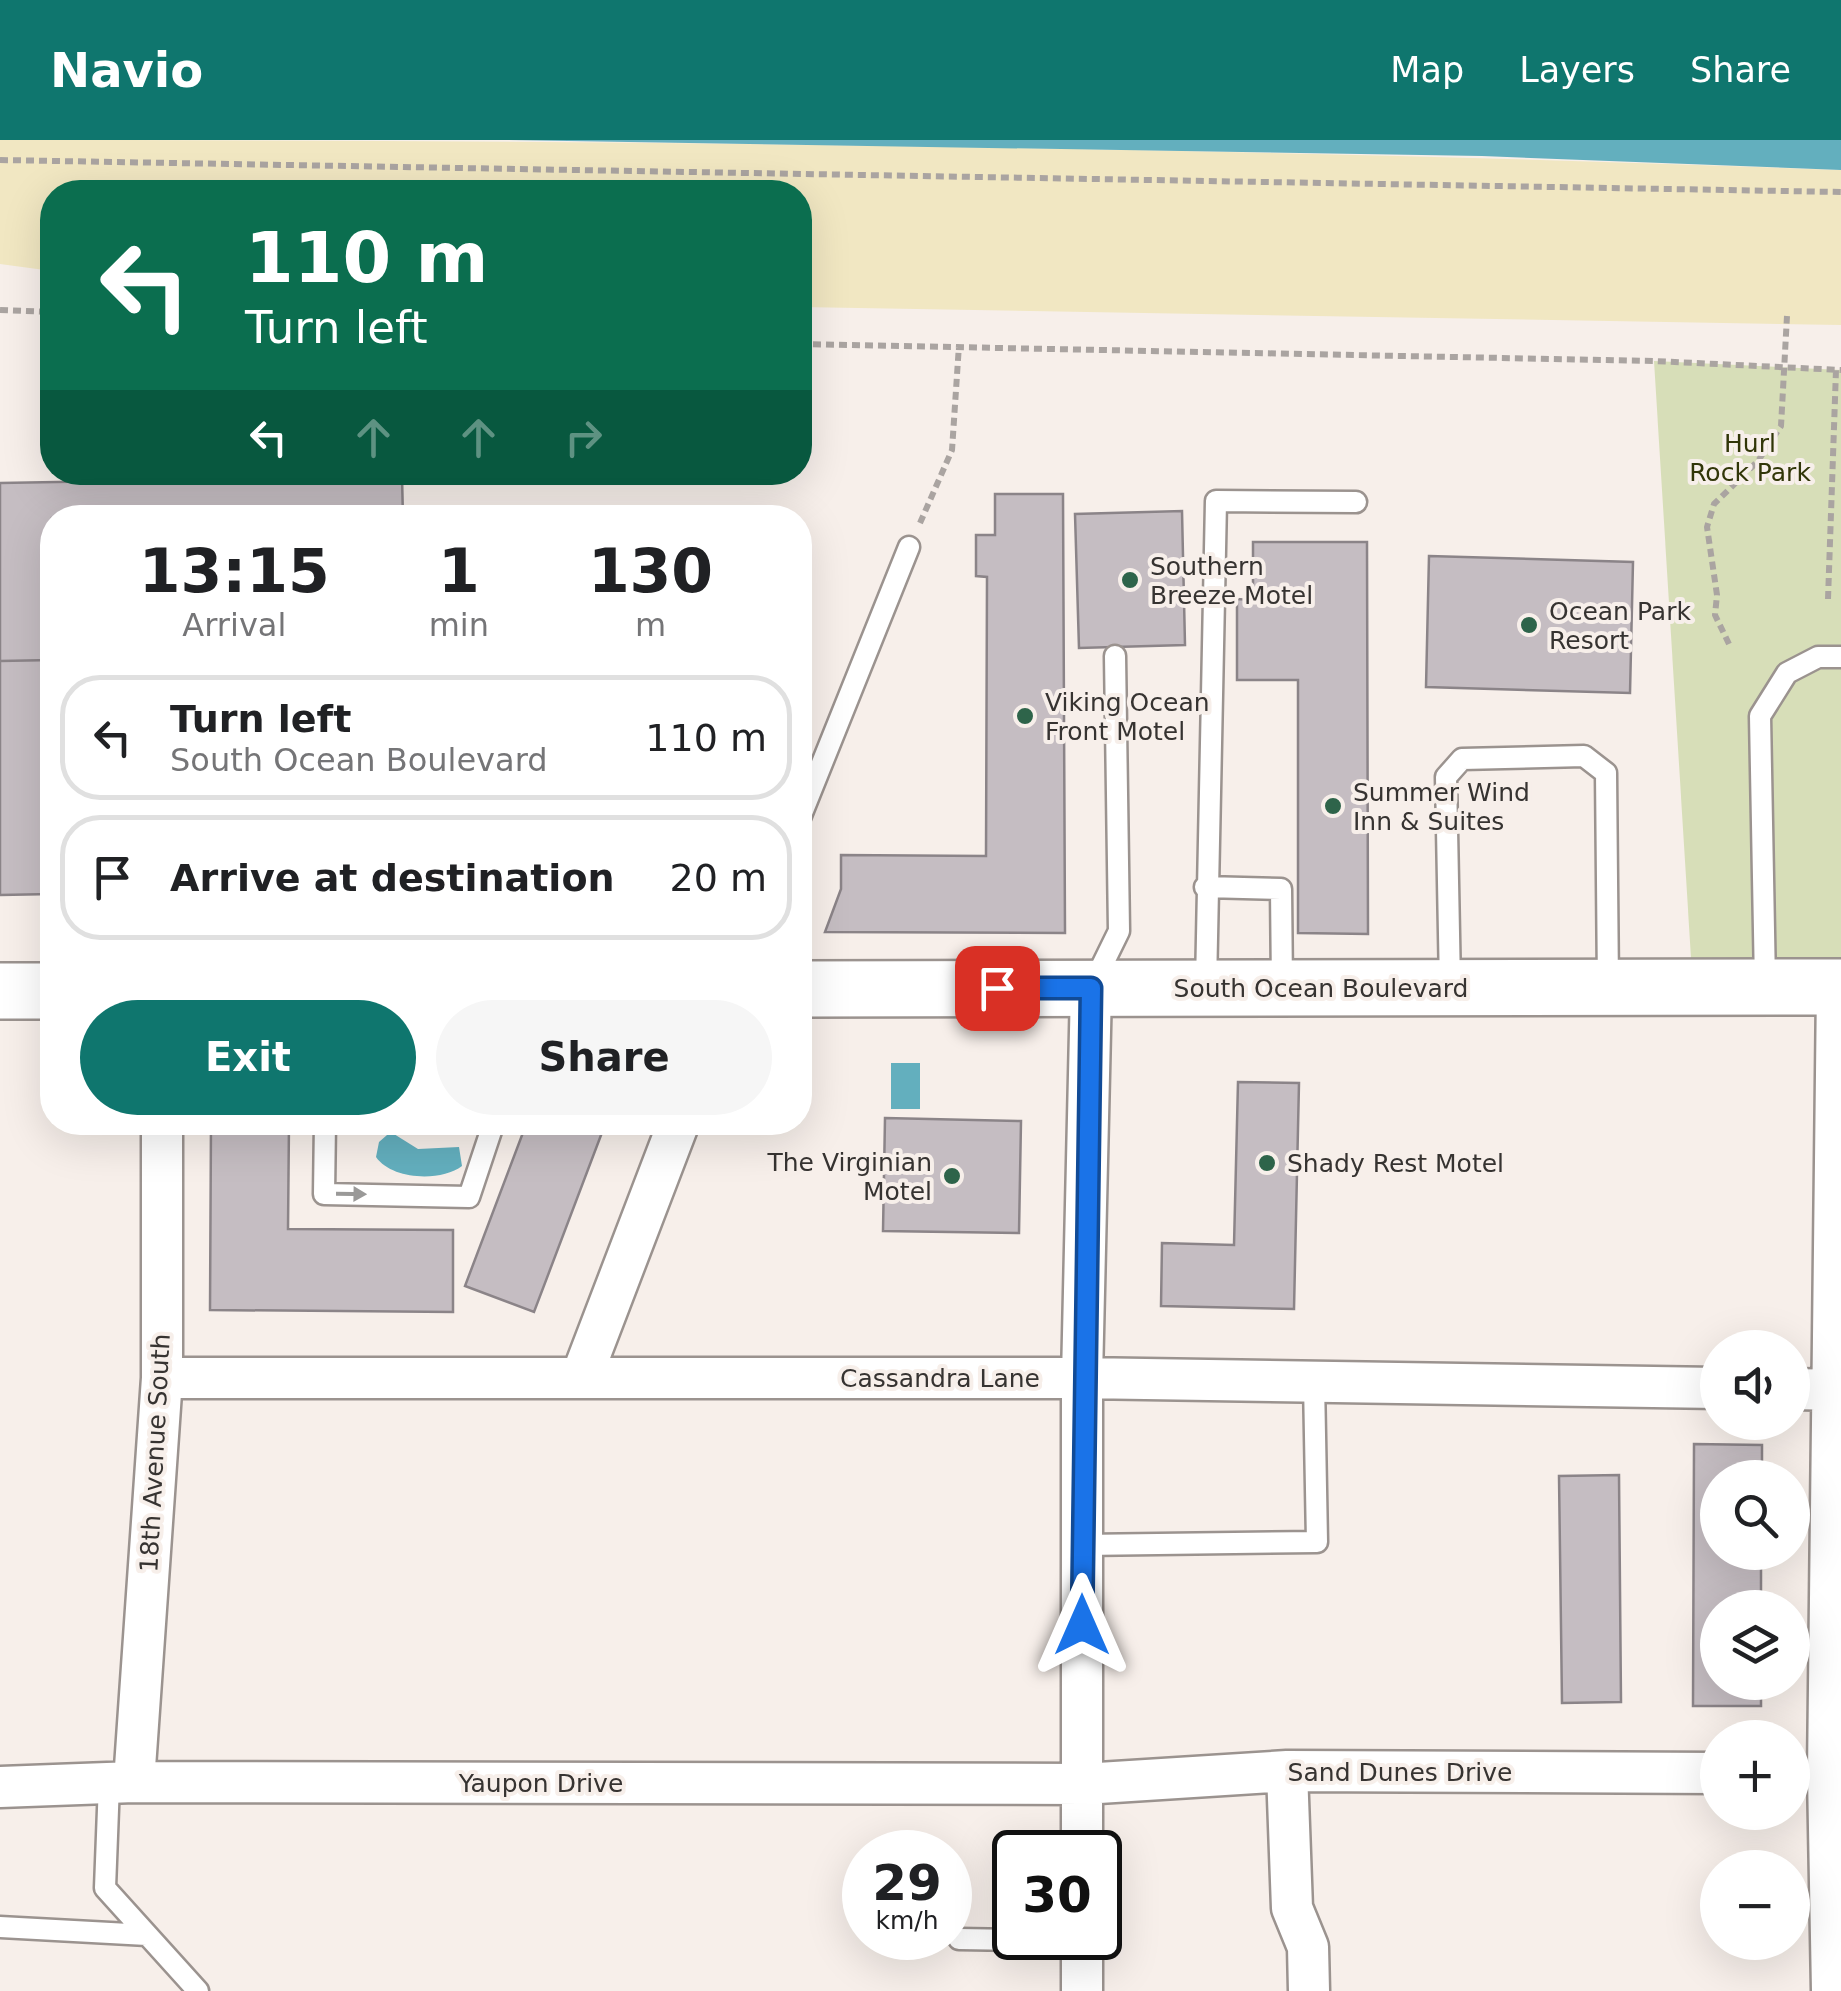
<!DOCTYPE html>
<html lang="en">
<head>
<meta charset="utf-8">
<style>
	:root { --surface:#fff; --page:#f6f6f6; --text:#202124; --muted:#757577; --line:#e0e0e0; --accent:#0f766e }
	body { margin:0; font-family:"DejaVu Sans",sans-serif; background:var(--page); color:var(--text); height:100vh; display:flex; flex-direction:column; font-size:38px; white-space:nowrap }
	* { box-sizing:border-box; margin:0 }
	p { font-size:32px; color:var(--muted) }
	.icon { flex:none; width:55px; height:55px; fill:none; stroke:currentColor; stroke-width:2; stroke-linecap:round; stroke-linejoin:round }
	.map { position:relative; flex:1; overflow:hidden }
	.drawer { position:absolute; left:40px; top:365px; width:772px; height:630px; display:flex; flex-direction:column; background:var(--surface); border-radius:40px; box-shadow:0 10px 40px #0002 }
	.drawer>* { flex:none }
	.guide { position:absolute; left:40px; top:40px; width:772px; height:305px; border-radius:40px; box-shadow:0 10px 40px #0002; background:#0b6e4f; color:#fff; overflow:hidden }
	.buttons { position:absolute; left:1700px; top:1190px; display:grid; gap:20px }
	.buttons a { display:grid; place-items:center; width:110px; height:110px; border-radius:50%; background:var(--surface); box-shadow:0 10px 40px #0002; font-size:50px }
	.speed { position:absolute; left:842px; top:1690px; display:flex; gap:20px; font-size:50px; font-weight:700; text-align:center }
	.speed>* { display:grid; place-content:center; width:130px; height:130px; border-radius:50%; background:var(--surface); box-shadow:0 10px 40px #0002; line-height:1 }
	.speed small { font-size:25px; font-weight:400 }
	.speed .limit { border:5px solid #111; border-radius:15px; background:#fff; color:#111 }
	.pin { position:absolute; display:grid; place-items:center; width:85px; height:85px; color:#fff; margin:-42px; border-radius:20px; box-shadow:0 5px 15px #0006 }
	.me { position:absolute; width:110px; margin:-55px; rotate:0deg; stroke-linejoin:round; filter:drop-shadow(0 0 8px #0008) }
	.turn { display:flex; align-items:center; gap:35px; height:210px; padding:0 40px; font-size:45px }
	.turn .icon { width:130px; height:130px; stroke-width:2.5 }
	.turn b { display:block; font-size:70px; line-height:85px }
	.lanes { display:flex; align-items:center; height:95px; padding:0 40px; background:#0003; justify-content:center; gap:50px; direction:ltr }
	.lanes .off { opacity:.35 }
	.eta { display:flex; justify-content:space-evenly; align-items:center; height:170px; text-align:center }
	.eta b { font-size:60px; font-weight:700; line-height:70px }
	.button { display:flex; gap:20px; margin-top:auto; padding:20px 40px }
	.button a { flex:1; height:115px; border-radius:60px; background:var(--accent); color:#fff; font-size:40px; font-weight:700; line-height:115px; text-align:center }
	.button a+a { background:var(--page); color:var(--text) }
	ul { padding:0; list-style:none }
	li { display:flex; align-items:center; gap:30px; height:125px; margin:0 20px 15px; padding:0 20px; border:5px solid var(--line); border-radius:40px }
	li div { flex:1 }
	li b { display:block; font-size:38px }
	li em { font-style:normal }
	header { display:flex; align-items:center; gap:60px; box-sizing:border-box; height:140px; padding:0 50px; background:var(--accent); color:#fff }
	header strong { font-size:48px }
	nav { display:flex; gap:55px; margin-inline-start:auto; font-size:35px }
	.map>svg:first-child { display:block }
	.green { fill:#d7deb8 }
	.sand { fill:#f1e7c2 }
	.water { fill:#63afbe }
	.building { fill:#c5bdc2; stroke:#8b8488; stroke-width:2.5 }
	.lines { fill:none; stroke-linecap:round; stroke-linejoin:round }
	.lane-casing { stroke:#9b938f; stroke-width:25 }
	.street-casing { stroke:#9b938f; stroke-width:45 }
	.secondary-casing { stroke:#9b938f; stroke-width:60 }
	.path { stroke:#aaa4a1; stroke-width:6; stroke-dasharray:8 5; stroke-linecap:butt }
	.lane { stroke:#fff; stroke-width:20 }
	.street { stroke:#fff; stroke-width:40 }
	.secondary { stroke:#fff; stroke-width:55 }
	.oneway { fill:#9a9998 }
	.route-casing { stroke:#114b97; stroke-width:25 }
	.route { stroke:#1a73e8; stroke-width:18 }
	.poi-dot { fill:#2e644a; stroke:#f7efea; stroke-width:4 }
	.labels { text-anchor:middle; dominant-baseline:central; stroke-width:8; stroke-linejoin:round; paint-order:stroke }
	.park-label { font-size:25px; fill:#313608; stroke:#f7efea }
	.poi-label { font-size:25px; fill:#363331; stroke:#f7efea; text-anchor:start }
	.street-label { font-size:25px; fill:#363331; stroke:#f7efea }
</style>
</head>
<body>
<header>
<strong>Navio</strong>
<nav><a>Map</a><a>Layers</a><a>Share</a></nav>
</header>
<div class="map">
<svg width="1841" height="1851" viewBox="0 0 1841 1851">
	<rect width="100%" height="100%" fill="#f7efea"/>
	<path class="green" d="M1654,221L1841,230V847L1693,850Z"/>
	<path class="sand" d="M0,0C614,0 1228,7 1841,30V185L800,167V52H52V131L0,124Z"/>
	<path class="water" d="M508,0H1841V30L1482,16Z
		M891,923H920V969H891Z
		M394,994L418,1009L459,1007L462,1026C441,1042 392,1040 376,1017L379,1002L387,995Z"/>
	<path class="building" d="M402,336L403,378H52V520L0,521V343Z
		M995,354H1063L1065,793L825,792L841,749V715L986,716L987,437L976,436V395H995Z
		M1182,371L1185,505L1079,508L1075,374Z
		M1253,402H1367L1368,794L1298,793V540H1237V459L1253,460Z
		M1429,416L1633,422L1630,553L1426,547Z
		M52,520V754L0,755V521Z
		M1238,942L1299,943L1294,1169L1161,1166L1162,1103L1234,1105Z
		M885,978L1021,981L1019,1093L883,1091Z
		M211,982H289L288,1089L453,1090V1172L210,1170Z
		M527,982H606L534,1172L465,1146Z
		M1694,1304L1762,1305V1338H1718V1412H1761V1468H1718V1542H1761V1566H1693Z
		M1619,1335L1621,1562L1562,1563L1559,1336Z"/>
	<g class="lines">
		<g class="lane-casing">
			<path id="lane" d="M800,678L909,407
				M1205,747L1281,749L1282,847
				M1094,842L1119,791L1115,516
				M1765,844L1760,576L1787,533L1818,517H1841
				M1206,846L1216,361L1356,362
				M1450,846L1446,637L1462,619L1584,616L1606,633L1608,847
				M325,982L324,1054L469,1057L494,982
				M1082,1405L1317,1402L1314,1242
				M109,1643L105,1748L198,1851
				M0,1787L147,1795
				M959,1799L1082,1801"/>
		</g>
		<g class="street-casing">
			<path id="street" d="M162,1238H1082L1718,1248
				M581,1238L679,982
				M1792,1249L1841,1250
				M1287,1631L1292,1768L1308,1807L1309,1851
				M134,1642L162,1238V982
				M0,1647L134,1642L1083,1644L1287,1631L1718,1633
				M1082,1712V1238L1091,848
				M1082,1798V1851
				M1832,1851L1828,1634L1837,847"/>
		</g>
		<g class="secondary-casing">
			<path id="secondary" d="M800,849L1841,847
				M0,851H52"/>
		</g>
		<path class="path" d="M0,20L1841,52
			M0,170L52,172
			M800,204L1654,221L1841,230
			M920,383L952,310L959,205
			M1828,459L1836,230
			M1729,504L1715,475L1717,455L1707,387L1714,364L1758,321L1781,286L1787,176"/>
		<use href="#lane" class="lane"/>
		<use href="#street" class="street"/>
		<use href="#secondary" class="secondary"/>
	</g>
	<defs><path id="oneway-solid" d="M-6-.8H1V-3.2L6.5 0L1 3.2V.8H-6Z" transform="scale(2.5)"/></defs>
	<use class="oneway" href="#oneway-solid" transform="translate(351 1054) rotate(1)"/>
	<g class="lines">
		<g class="route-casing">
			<path id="route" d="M997,848H1091L1082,1485"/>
		</g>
		<use href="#route" class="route"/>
	</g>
	<g class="poi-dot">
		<circle cx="1130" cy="440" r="10"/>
		<circle cx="1529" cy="485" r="10"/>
		<circle cx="1025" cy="576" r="10"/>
		<circle cx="1333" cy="666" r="10"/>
		<circle cx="1267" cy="1023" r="10"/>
		<circle cx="952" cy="1036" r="10"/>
	</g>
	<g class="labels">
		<g class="park-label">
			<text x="1750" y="303">Hurl<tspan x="1750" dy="29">Rock Park</tspan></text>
		</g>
		<g class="poi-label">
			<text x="1150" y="426">Southern<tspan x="1150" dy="29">Breeze Motel</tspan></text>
			<text x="1549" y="471">Ocean Park<tspan x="1549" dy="29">Resort</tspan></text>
			<text x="1045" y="562">Viking Ocean<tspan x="1045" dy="29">Front Motel</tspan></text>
			<text x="1353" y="652">Summer Wind<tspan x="1353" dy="29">Inn &amp; Suites</tspan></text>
			<text x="932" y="1022" text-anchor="end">The Virginian<tspan x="932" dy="29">Motel</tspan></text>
			<text x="1287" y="1023">Shady Rest Motel</text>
		</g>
		<g class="street-label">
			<text x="1321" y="848">South Ocean Boulevard</text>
			<text x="940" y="1238">Cassandra Lane</text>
			<text transform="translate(155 1313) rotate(-87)">18th Avenue South</text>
			<text x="1400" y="1632">Sand Dunes Drive</text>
			<text x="541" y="1643">Yaupon Drive</text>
		</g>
	</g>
</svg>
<div class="buttons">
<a><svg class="icon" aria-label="sound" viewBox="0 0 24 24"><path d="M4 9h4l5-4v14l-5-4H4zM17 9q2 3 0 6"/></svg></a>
<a><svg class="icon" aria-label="search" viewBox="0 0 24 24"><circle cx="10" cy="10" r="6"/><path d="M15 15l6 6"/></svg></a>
<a><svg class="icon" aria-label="layers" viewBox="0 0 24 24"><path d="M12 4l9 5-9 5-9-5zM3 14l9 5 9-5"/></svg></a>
<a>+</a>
<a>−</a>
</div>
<div class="speed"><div>29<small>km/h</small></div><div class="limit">30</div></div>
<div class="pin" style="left:997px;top:848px;background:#d93025"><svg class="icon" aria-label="arrive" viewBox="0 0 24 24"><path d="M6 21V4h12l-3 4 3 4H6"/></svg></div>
<svg class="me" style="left:1082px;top:1485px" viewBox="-20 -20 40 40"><path d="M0-17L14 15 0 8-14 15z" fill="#1a73e8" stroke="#fff" stroke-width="4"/></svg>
<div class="guide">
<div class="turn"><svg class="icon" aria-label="left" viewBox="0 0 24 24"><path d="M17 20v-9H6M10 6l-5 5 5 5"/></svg><div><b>110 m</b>Turn left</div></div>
<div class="lanes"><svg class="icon" aria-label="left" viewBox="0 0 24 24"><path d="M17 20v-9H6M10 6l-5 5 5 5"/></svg><svg class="icon off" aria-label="ahead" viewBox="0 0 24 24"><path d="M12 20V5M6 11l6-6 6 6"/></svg><svg class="icon off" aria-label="ahead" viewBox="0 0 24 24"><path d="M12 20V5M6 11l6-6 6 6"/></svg><svg class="icon off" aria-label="right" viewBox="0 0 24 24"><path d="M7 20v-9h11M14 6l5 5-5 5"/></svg></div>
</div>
<section class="drawer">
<div class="eta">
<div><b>13:15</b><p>Arrival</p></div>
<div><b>1</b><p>min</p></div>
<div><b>130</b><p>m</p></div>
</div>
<ul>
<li><svg class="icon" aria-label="left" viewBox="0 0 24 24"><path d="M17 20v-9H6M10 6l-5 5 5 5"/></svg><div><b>Turn left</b><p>South Ocean Boulevard</p></div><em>110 m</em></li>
<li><svg class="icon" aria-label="arrive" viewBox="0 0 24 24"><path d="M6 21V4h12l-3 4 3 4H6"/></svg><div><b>Arrive at destination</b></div><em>20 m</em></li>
</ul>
<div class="button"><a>Exit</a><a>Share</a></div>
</section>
</div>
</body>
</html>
